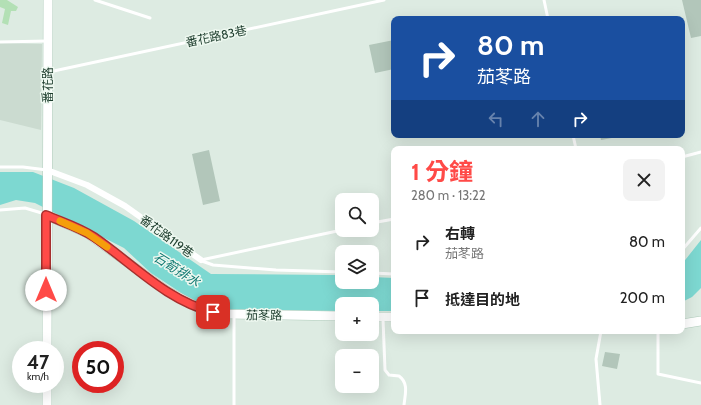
<!DOCTYPE html>
<html lang="zh-TW">
<head>
<meta charset="utf-8">
<style>
	:root { --surface:#fff; --page:#f2f2f2; --text:#222; --muted:#767676; --accent:#ff4a47 }
	body { margin:0; font-family:Cabin,"Noto Sans TC",sans-serif; background:var(--page); color:var(--text); height:100vh; display:flex; flex-direction:column; font-size:15px; white-space:nowrap }
	* { box-sizing:border-box; margin:0 }
	p { font-size:13px; color:var(--muted) }
	.icon { flex:none; width:22px; height:22px; fill:none; stroke:currentColor; stroke-width:2; stroke-linecap:round; stroke-linejoin:round }
	.map { position:relative; flex:1; overflow:hidden }
	.details { position:absolute; left:391px; top:146px; width:294px; height:188px; display:flex; flex-direction:column; background:var(--surface); border-radius:8px; box-shadow:0 4px 16px #0002 }
	.details>* { flex:none }
	.banner { position:absolute; left:391px; top:16px; width:294px; height:122px; border-radius:8px; box-shadow:0 4px 16px #0002; background:#1a4fa0; color:#fff; overflow:hidden }
	.fabs { position:absolute; left:335px; top:193px; display:grid; gap:8px }
	.fabs a { display:grid; place-items:center; width:44px; height:44px; border-radius:8px; background:var(--surface); box-shadow:0 4px 16px #0002; font-size:20px }
	.speed { position:absolute; left:12px; top:341px; display:flex; gap:8px; font-size:20px; font-weight:700; text-align:center }
	.speed>* { display:grid; place-content:center; width:52px; height:52px; border-radius:50%; background:var(--surface); box-shadow:0 4px 16px #0002; line-height:1 }
	.speed small { font-size:10px; font-weight:400 }
	.speed .limit { border:6px solid #d22; background:#fff; color:#111 }
	.pin { position:absolute; display:grid; place-items:center; width:34px; height:34px; color:#fff; margin:-17px; border-radius:8px; box-shadow:0 2px 6px #0006 }
	.me { position:absolute; width:44px; margin:-22px; rotate:0deg; stroke-linejoin:round; filter:drop-shadow(0 0 3px #0008) }
	.turn { display:flex; align-items:center; gap:14px; height:84px; padding:0 20px; font-size:18px }
	.turn .icon { width:52px; height:52px; stroke-width:2.5 }
	.turn b { display:block; font-size:28px; line-height:34px }
	.lanes { display:flex; align-items:center; height:38px; padding:0 20px; background:#0003; justify-content:center; gap:20px; direction:ltr }
	.lanes .off { opacity:.35 }
	.round { display:grid; place-items:center; flex:none; width:42px; height:42px; border-radius:8px; background:var(--page) }
	.summary { display:flex; align-items:center; justify-content:space-between; height:68px; padding:0 20px }
	h1 { font-size:24px; font-weight:700; line-height:30px; color:var(--accent) }
	ul { padding:0; list-style:none }
	li { display:flex; align-items:center; gap:12px; height:56px; padding:0 20px }
	li div { flex:1 }
	li b { display:block; font-size:15px }
	li em { font-style:normal }
	.map>svg:first-child { display:block }
	.built { fill:#cbdbd0 }
	.green { fill:#b3e0b5 }
	.water { fill:#7dd8d1 }
	.building { fill:#b2c6ba }
	.lines { fill:none; stroke-linecap:round; stroke-linejoin:round }
	.secondary-casing { stroke:#afccbb; stroke-width:10 }
	.lane { stroke:#fff; stroke-width:3 }
	.street { stroke:#fff; stroke-width:6 }
	.secondary { stroke:#fff; stroke-width:9 }
	.route-casing { stroke:#a6302e; stroke-width:10 }
	.route { stroke:#ff4a47; stroke-width:7 }
	.slow { stroke:#f59e0b; stroke-width:7 }
	.labels { text-anchor:middle; dominant-baseline:central; stroke-width:3; stroke-linejoin:round; paint-order:stroke }
	.street-label { font-size:12px; fill:#1d3d2d; stroke:#eef8f0 }
	.water-label { font-size:13px; font-style:italic; fill:#117a73; stroke:#eef8f0 }
</style>
</head>
<body>
<div class="map">
<svg width="701" height="405" viewBox="0 0 701 405">
	<rect width="100%" height="100%" fill="#ddebe2"/>
	<path class="built" d="M0,43L42,44L41,130L0,120Z"/>
	<path class="green" d="M0,0H7L18,7L16,11H11L8,25L2,23L5,9L0,7Z"/>
	<path class="water" d="M0,172H33L74,188L134,221L211,274L333,275H342V282H372V277L394,278V311H372V304H342V311L207,310L151,273L124,248L35,203L16,200L0,205Z
		M701,240V288L692,297L682,302V264Z"/>
	<path class="building" d="M682,0H701V36L691,38Z
		M394,40V69L375,73L369,45Z
		M600,135H617V137L601,140Z
		M209,150L220,201L203,205L192,154Z
		M605,352L620,354L617,369L602,366Z"/>
	<g class="lines">
		<g class="secondary-casing">
			<path id="secondary" d="M46,215L87,233L167,291L199,308L228,314L342,316
				M372,317H394
				M682,324L701,321
				M47,350L48,0
				M47,384V405"/>
		</g>
		<path class="lane" d="M95,0L150,18
			M544,0L548,19
			M0,42L47,41
			M49,72L384,0
			M573,135L576,149
			M682,157L701,152
			M0,167H23L47,170
			M0,210L25,208L45,214
			M372,223L394,219
			M682,250L701,228
			M201,260L342,230
			M202,261L213,265L276,270L342,272
			M372,273L394,274
			M234,315V405
			M383,319L385,370L389,375L399,376C409,383 405,395 404,405
			M658,331V374L701,383
			M600,405L596,359L601,331"/>
		<path class="street" d="M47,170L87,185L125,206L201,260"/>
		<use href="#secondary" class="secondary"/>
	</g>
	<g class="lines">
		<g class="route-casing">
			<path id="route" d="M46,290V215C62,222 79,227 94,237C132,263 167,301 213,312"/>
		</g>
		<use href="#route" class="route"/>
		<path class="slow" d="M60,221L87,233L107,247"/>
	</g>
	<g class="labels">
		<g class="street-label">
			<text transform="translate(216 36) rotate(-12)">番花路83巷</text>
			<text transform="translate(47 85) rotate(-90)">番花路</text>
			<text transform="translate(167 236) rotate(36)">番花路119巷</text>
			<text transform="translate(264 315) rotate(1)">茄苳路</text>
		</g>
		<g class="water-label">
			<text transform="translate(177 269) rotate(32)">石筍排水</text>
		</g>
	</g>
</svg>
<div class="fabs">
<a><svg class="icon" aria-label="search" viewBox="0 0 24 24"><circle cx="10" cy="10" r="6"/><path d="M15 15l6 6"/></svg></a>
<a><svg class="icon" aria-label="layers" viewBox="0 0 24 24"><path d="M12 4l9 5-9 5-9-5zM3 14l9 5 9-5"/></svg></a>
<a>+</a>
<a>−</a>
</div>
<div class="speed"><div>47<small>km/h</small></div><div class="limit">50</div></div>
<div class="pin" style="left:213px;top:312px;background:#d93025"><svg class="icon" aria-label="arrive" viewBox="0 0 24 24"><path d="M6 21V4h12l-3 4 3 4H6"/></svg></div>
<svg class="me" style="left:46px;top:290px" viewBox="-20 -20 40 40"><circle r="19" fill="#fff"/><path d="M0-13L10 11 0 6-10 11z" fill="#ff4a47"/></svg>
<div class="banner">
<div class="turn"><svg class="icon" aria-label="right" viewBox="0 0 24 24"><path d="M7 20v-9h11M14 6l5 5-5 5"/></svg><div><b>80 m</b>茄苳路</div></div>
<div class="lanes"><svg class="icon off" aria-label="left" viewBox="0 0 24 24"><path d="M17 20v-9H6M10 6l-5 5 5 5"/></svg><svg class="icon off" aria-label="ahead" viewBox="0 0 24 24"><path d="M12 20V5M6 11l6-6 6 6"/></svg><svg class="icon" aria-label="right" viewBox="0 0 24 24"><path d="M7 20v-9h11M14 6l5 5-5 5"/></svg></div>
</div>
<section class="details">
<div class="summary"><div><h1>1 分鐘</h1><p>280 m · 13:22</p></div><a class="round"><svg class="icon" aria-label="close" viewBox="0 0 24 24"><path d="M6 6l12 12M18 6L6 18"/></svg></a></div>
<ul>
<li><svg class="icon" aria-label="right" viewBox="0 0 24 24"><path d="M7 20v-9h11M14 6l5 5-5 5"/></svg><div><b>右轉</b><p>茄苳路</p></div><em>80 m</em></li>
<li><svg class="icon" aria-label="arrive" viewBox="0 0 24 24"><path d="M6 21V4h12l-3 4 3 4H6"/></svg><div><b>抵達目的地</b></div><em>200 m</em></li>
</ul>
</section>
</div>
</body>
</html>
